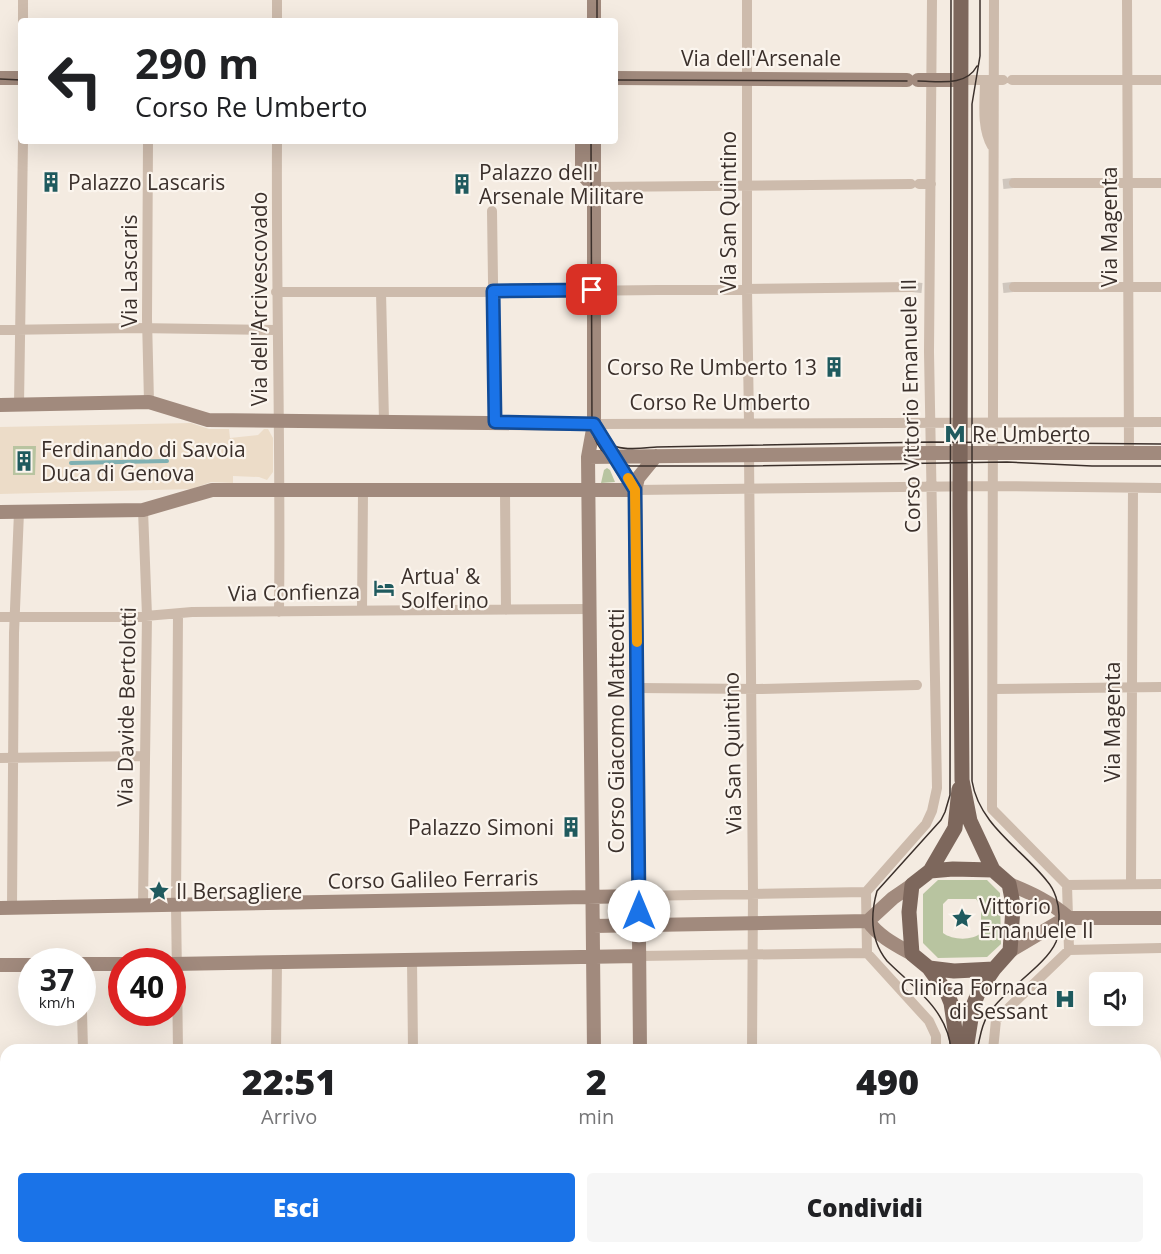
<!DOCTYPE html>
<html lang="it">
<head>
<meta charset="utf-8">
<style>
	:root { --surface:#fff; --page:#f6f6f6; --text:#202124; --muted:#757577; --accent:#1a73e8 }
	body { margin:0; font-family:"Open Sans",sans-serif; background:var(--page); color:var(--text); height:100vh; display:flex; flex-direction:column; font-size:22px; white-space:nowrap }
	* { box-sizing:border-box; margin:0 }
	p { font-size:20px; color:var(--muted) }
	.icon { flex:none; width:33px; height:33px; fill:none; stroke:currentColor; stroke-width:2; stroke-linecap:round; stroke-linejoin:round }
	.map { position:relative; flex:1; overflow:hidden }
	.panel { position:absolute; left:0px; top:1044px; width:1161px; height:210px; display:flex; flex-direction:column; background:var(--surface); border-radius:18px 18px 0 0; box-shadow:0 6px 24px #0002 }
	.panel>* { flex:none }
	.guide { position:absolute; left:18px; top:18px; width:600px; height:126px; border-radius:6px; box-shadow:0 6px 24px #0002; background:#fff; color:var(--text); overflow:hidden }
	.tools { position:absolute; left:1089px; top:972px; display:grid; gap:12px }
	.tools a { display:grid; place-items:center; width:54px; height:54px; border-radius:6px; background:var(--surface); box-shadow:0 6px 24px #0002; font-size:30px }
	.speed { position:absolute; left:18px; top:948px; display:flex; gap:12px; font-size:30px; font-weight:700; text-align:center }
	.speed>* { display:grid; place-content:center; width:78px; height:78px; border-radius:50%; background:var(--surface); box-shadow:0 6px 24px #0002; line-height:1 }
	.speed small { font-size:15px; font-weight:400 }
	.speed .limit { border:9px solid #d22; background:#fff; color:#111 }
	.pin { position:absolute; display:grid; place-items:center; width:51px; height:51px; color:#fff; margin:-26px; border-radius:12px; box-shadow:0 3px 9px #0006 }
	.me { position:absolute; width:66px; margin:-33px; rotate:0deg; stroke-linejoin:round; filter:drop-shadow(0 0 4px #0008) }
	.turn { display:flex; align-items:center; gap:21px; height:126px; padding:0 18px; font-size:27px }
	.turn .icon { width:78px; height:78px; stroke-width:2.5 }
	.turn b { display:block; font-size:42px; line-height:51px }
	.eta { display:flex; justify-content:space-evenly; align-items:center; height:102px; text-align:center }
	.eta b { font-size:36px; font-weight:800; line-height:42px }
	.primary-button { display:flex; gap:12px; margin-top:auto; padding:12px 18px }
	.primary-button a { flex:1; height:69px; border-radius:6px; background:var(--accent); color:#fff; font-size:24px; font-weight:800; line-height:69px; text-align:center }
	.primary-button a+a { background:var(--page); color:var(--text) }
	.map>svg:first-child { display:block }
	.green { fill:#b8c4a0; fill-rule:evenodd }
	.plaza { fill:#ecdcc8; fill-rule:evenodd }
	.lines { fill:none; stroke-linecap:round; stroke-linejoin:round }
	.stream { stroke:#7fb0b2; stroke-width:4 }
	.street-tunnel { stroke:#cfc6bd; stroke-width:10; stroke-dasharray:10 5; stroke-linecap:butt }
	.street { stroke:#cdbbac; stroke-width:10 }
	.secondary { stroke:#a18a7d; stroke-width:14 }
	.primary { stroke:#7d675c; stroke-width:15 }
	.tram { stroke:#3b302b; stroke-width:1.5 }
	.route-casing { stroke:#114b97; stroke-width:15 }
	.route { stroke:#1a73e8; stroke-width:10 }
	.slow { stroke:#f59e0b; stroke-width:10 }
	.labels { text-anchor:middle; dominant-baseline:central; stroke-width:4.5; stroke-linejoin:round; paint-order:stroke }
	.street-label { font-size:21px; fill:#3b302b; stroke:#fbf5ee }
	.poi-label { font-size:21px; fill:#3b302b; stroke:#fbf5ee; text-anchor:start }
</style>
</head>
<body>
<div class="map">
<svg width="1161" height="1254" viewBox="0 0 1161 1254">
	<rect width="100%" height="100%" fill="#f4ebe1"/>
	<path class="green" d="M13,446H36V475H13Z
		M607,468L610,470L615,482L601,483L604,470Z
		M938,880H987L1000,893L1001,944L987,957L938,958L923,943V894ZM948,899H976L981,906V933C972,941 952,940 943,933V904Z"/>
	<path class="plaza" d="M191,423L209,429H229L230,438L258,435L264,429H268L273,438V472L267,480L259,477L233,476V483L211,482L192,489L0,494V427ZM13,446H36L35,475H13Z"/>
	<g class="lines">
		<path class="stream" d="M71,463L167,461"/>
		<path class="street-tunnel" d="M1003,184L1014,183
			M912,287L922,288
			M1003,288L1014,287"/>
		<path class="street" d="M277,0V21
			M747,0V289L749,423
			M932,0L929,352L937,788L932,811L926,824L866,892L867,953L929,1021L936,1036V1050
			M1127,0L1129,453
			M23,21V0
			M961,80H1003
			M985,80C985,101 981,127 992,146
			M1012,80H1161
			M148,141L147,319L149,402
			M277,141C276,298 281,455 279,612
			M1014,183H1161
			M919,184H931
			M594,187L911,184
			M492,211L495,422
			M1014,287H1161
			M276,292H479L912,287
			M381,292L384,421
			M0,330L136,328L277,330
			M19,405L23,141
			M594,424L1161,422
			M749,455L753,894L752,1050
			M635,490L993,486L1161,488
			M505,492L506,610
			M362,611L363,491
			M0,617H134L192,612L589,609
			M638,688L759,689L917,685
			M994,689L1161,687
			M0,758L145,756
			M1131,884L1133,488
			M1067,885L1161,884
			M639,896L866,892
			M143,904L147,616L143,510
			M12,907L14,633L19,512
			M1069,950L1161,948
			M639,956L867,953
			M412,960L413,1050
			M82,1012L83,1050
			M178,1050L176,905L178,614
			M276,1050L277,963
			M993,1050L996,1020L1069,950L1067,885L992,809L994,0
			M0,1070H6
			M1155,1162H1161
			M0,1177H6
			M83,1248V1254
			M276,1248V1254
			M415,1248L416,1254
			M754,1248V1254
			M936,1248V1254
			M994,1248V1254
			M177,1254V1248
			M1130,1254V1248"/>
		<path class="secondary" d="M594,0V21
			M0,78H21
			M615,78L907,80
			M918,80H961
			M582,141V174L594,187
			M0,405L149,402L208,420L594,424
			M594,424L635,490L640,1050
			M588,457L931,453H1161
			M635,490L638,478L656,456
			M0,512L143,510L212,490H635
			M1009,884C1031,893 1051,902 1069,918
			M0,908L639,896
			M868,921C878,936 896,945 912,954
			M593,926L868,921L893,898L912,885
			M1010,951L1059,922L1069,918H1161
			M82,964H122
			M172,964L639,956
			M0,965H32
			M594,1050L588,457L594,424V141
			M595,1248V1254
			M640,1248V1254"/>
		<path class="primary" d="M961,0L960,506L962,780L970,821L993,870
			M930,871L955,828L959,789
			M929,968L947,993L951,1003L958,1050
			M966,1050L973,1006L979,991L994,969L1010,951L1013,908L1012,899L1009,884L993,870L953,869L930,871L912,885L909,912L912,954L929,968L954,971L994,969
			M962,1248V1254"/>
		<path class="tram" d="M597,0V21
			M0,79L21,80
			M615,80L907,81
			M918,81C938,81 966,87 977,66
			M591,141L592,430C597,450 610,462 630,466H749L1007,462L1092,466H1161
			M598,421C603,455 631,449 657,447L931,442L1161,444
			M951,1050C948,1010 913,987 887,961C870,940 870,916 877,891L941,820L945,812L950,795L951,0
			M977,1050C980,1039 981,1025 988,1015C1003,990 1045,967 1056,942C1059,934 1059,924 1059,915C1059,904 1055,890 1047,881C1022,849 979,825 972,781V104L980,56V0
			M952,1248L953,1254
			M973,1248V1254"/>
	</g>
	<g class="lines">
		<g class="route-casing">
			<path id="route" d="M592,290L493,291L495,422L594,424L635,490L639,911"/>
		</g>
		<use href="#route" class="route"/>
		<path class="slow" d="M628,478L635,490L637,642"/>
	</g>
	<defs>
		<g id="building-bare" transform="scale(1.62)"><path d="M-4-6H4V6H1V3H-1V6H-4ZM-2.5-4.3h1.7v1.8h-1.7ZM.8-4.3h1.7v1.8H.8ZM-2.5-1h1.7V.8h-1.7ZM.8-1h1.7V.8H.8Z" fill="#1f5a5e" stroke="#fbf5ee" stroke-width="2.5" paint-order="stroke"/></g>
		<g id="metro-bare" transform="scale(1.62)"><path d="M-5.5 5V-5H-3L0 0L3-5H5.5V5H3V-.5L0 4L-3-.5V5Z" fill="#1f5a5e" stroke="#fbf5ee" stroke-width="2.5" paint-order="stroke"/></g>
		<g id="hotel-bare" transform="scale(1.62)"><path d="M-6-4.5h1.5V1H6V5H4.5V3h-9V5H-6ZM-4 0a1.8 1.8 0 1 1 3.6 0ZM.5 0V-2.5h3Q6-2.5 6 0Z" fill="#1f5a5e" stroke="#fbf5ee" stroke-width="2.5" paint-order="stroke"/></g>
		<g id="sight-bare" transform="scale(1.62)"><path d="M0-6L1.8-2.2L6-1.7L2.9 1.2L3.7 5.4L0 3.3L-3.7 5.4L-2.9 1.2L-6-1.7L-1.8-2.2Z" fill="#1f5a5e" stroke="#fbf5ee" stroke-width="2.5" paint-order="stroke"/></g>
		<g id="hospital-bare" transform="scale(1.62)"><path d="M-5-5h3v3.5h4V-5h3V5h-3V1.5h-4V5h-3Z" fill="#1f5a5e" stroke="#fbf5ee" stroke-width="2.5" paint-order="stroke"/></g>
	</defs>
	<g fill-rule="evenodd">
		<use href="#building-bare" x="51" y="182"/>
		<use href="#building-bare" x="462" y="184"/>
		<use href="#building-bare" x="834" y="367"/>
		<use href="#metro-bare" x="955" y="434"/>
		<use href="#building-bare" x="24" y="461"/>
		<use href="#hotel-bare" x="384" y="588"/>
		<use href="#building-bare" x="571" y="827"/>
		<use href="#sight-bare" x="159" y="891"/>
		<use href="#sight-bare" x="962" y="918"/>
		<use href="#hospital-bare" x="1065" y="999"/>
	</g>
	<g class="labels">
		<g class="street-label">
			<text x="761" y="58">Via dell'Arsenale</text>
			<text transform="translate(728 212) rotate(-90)">Via San Quintino</text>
			<text transform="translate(1109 227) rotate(-90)">Via Magenta</text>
			<text transform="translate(129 271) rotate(-90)">Via Lascaris</text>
			<text transform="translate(259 299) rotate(-90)">Via dell'Arcivescovado</text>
			<text x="720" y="402">Corso Re Umberto</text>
			<text transform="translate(910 406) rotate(-91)">Corso Vittorio Emanuele II</text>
			<text transform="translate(294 592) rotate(-1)">Via Confienza</text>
			<text transform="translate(126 707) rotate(-89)">Via Davide Bertolotti</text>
			<text transform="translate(1112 722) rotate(-90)">Via Magenta</text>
			<text transform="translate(616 731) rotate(-90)">Corso Giacomo Matteotti</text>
			<text transform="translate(732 753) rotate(-91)">Via San Quintino</text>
			<text transform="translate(433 879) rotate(-1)">Corso Galileo Ferraris</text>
		</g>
		<g class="poi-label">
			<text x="479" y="172">Palazzo dell'<tspan x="479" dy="24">Arsenale Militare</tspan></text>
			<text x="68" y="182">Palazzo Lascaris</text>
			<text x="817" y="367" text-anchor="end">Corso Re Umberto 13</text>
			<text x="972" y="434">Re Umberto</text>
			<text x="41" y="449">Ferdinando di Savoia<tspan x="41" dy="24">Duca di Genova</tspan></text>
			<text x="401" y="576">Artua' &amp;<tspan x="401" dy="24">Solferino</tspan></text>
			<text x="554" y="827" text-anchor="end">Palazzo Simoni</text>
			<text x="176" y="891">Il Bersagliere</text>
			<text x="979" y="906">Vittorio<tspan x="979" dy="24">Emanuele II</tspan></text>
			<text x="1048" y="987" text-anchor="end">Clinica Fornaca<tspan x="1048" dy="24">di Sessant</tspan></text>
		</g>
	</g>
</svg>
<div class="tools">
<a><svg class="icon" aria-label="sound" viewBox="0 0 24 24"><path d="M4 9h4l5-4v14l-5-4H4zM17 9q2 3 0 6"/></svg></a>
</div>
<div class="speed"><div>37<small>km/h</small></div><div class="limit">40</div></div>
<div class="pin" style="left:592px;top:290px;background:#d93025"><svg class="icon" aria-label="arrive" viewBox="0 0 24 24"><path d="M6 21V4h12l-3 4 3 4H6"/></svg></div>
<svg class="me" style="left:639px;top:911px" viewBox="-20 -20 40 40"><circle r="19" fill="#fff"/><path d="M0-13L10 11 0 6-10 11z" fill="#1a73e8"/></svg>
<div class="guide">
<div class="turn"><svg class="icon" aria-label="left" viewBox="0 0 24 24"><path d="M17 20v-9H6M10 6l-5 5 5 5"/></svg><div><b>290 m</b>Corso Re Umberto</div></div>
</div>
<section class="panel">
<div class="eta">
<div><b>22:51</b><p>Arrivo</p></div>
<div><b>2</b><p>min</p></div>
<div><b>490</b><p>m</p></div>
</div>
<div class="primary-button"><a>Esci</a><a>Condividi</a></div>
</section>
</div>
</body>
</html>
